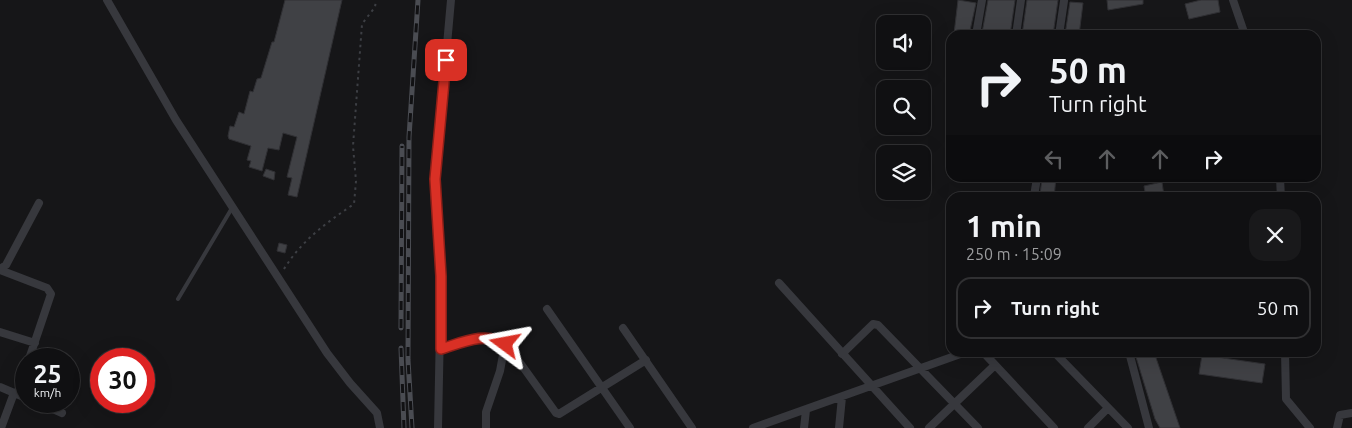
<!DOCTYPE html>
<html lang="en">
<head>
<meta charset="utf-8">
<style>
	:root { --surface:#101012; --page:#19191b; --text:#f1f3f6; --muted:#9c9d9f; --line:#303032 }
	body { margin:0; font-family:Ubuntu,sans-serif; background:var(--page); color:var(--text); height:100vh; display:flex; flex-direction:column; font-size:19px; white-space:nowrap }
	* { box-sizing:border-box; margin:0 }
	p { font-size:16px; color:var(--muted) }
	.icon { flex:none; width:28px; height:28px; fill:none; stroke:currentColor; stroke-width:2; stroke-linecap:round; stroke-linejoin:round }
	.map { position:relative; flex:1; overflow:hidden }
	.sheet { position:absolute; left:946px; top:192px; width:375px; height:165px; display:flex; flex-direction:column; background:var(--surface); border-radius:15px; box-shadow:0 5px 20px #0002,0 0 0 1px var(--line) }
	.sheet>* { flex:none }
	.banner { position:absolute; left:946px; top:30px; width:375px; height:152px; border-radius:15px; box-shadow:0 5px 20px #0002,0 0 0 1px var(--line); background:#101012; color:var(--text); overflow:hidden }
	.fabs { position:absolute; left:876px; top:15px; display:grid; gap:10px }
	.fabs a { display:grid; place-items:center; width:55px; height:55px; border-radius:10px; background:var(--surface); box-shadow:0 5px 20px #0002,0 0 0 1px var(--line); font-size:25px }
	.speed { position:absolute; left:15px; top:348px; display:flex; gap:10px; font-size:25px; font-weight:700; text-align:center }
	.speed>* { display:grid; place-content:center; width:65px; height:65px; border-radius:50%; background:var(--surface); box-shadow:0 5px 20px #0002,0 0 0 1px var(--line); line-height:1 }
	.speed small { font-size:12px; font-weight:400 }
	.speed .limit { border:8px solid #d22; background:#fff; color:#111 }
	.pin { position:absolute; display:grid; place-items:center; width:42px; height:42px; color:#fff; margin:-21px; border-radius:10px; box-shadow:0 2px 8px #0006 }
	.me { position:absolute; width:55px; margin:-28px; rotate:283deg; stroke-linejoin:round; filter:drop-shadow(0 0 4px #0008) }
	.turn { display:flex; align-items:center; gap:18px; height:105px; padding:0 20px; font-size:22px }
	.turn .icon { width:65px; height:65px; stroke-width:2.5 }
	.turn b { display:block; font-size:35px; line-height:42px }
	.lanes { display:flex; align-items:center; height:48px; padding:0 20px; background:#0003; justify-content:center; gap:25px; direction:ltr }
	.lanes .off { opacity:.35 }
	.round { display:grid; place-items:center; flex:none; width:52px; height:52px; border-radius:15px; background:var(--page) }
	.overview { display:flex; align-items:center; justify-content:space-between; height:85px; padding:0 20px }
	h1 { font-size:30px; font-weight:600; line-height:38px }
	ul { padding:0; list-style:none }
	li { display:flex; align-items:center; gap:15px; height:62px; margin:0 10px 8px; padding:0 10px; border:2px solid var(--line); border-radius:15px }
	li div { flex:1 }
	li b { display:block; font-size:19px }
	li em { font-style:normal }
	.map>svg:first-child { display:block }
	.building { fill:#404145; stroke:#303034 }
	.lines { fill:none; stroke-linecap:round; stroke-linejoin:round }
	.path { stroke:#3d3f44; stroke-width:2; stroke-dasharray:2.5 4; stroke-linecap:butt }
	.service { stroke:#37383d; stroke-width:4 }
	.minor { stroke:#37383d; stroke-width:8 }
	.rail-casing { stroke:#4a4c52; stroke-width:5 }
	.rail { stroke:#111113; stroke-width:3; stroke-dasharray:9; stroke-linecap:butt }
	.route-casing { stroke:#8d1f18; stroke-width:12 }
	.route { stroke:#d93025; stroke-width:9 }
</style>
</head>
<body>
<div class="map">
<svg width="1352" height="428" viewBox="0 0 1352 428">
	<rect width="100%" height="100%" fill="#161618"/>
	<path class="building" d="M285,0H342L297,197L288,195L292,178L287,177L297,137L283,133L279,150L268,148L262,171L249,167L251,161L247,160L251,146L229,139L228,136L230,126L234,127L239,112L244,114L250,91L253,92L257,79L261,78L272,42H274Z
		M958,0L976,3L969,35L954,34Z
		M988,0H1015L1010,35L982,33Z
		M1027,0H1058L1053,35H1022Z
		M1107,0H1143V4L1108,10Z
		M1201,0H1218L1220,12L1189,19L1185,4Z
		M1070,2L1083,3L1079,35H1065Z
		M266,169L275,172L274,180L263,176Z
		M1042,178H1056L1054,197L1040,195Z
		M1162,182L1164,196L1146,198L1144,186Z
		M279,243L287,245L285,253L277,251Z
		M1150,352H1154L1180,428H1160L1155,419L1136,357Z
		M1202,355L1265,364L1262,383L1199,374Z"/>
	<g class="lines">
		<path class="path" d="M284,269C302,240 326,223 354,204L356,181L353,146L362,24L375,7L376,0"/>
		<path class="service" d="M178,299L232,208"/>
		<path class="minor" d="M107,0L176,120L327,353L350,383L377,413L380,428
			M1233,0L1245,35
			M976,35L982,0
			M1016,35L1021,0
			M1059,35L1064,1
			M1280,178L1281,198
			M1034,196L1037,178
			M0,269L6,265L39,203
			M0,270L47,288L51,294L29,359
			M779,283L910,428
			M547,309L630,428
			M623,328L692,428
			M0,332L35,343
			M441,349C463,342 487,332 508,346L556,413L559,414L646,360
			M983,352L1054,428
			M1054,352L1128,428
			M1129,352L1149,428
			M1285,352L1286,399L1310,428
			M842,354L873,324L878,325L978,428
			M0,387L26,398
			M17,394L26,368
			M35,401L62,413
			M1,428L14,393
			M438,428L441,276L435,179L451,0
			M486,428V412L500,371L505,344
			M753,428L966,352
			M804,428L806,410
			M839,428L842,397
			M929,428L995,365
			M1088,428L1108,408
			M1337,428L1340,415L1352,413"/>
		<g class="rail-casing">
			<path id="rail" d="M401,328L402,146
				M401,348L404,428
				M412,428L408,360L409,137L418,0"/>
		</g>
		<use href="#rail" class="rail"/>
	</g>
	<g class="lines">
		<g class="route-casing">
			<path id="route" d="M446,60L435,179L441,276V349C461,343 486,331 505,344"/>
		</g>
		<use href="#route" class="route"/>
	</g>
</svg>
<div class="fabs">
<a><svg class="icon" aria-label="sound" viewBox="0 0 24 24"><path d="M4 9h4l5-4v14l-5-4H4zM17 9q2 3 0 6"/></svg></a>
<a><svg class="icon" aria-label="search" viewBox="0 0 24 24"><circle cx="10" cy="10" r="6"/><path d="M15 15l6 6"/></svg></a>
<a><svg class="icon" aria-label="layers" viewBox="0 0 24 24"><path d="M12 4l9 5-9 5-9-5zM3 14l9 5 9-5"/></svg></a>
</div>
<div class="speed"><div>25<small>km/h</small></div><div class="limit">30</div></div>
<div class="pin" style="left:446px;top:60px;background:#d93025"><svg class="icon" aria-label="arrive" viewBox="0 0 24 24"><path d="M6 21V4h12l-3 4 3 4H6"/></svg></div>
<svg class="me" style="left:505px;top:344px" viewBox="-20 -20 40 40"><path d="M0-17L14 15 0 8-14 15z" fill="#d93025" stroke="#fff" stroke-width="4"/></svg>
<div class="banner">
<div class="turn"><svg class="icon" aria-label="right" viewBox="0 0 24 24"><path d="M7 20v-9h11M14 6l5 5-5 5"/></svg><div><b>50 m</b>Turn right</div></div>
<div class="lanes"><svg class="icon off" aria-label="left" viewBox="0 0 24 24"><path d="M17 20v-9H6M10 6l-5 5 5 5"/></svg><svg class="icon off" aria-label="ahead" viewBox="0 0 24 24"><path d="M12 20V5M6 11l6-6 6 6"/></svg><svg class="icon off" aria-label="ahead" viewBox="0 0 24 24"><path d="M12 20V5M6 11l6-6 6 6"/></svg><svg class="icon" aria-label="right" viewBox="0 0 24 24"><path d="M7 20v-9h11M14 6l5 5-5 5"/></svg></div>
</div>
<section class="sheet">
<div class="overview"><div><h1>1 min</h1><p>250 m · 15:09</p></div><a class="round"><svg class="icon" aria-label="close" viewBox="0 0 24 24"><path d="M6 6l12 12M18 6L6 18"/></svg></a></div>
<ul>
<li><svg class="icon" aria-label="right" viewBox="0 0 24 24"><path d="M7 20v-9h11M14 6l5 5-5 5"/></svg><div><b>Turn right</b></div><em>50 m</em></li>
</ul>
</section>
</div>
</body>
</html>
